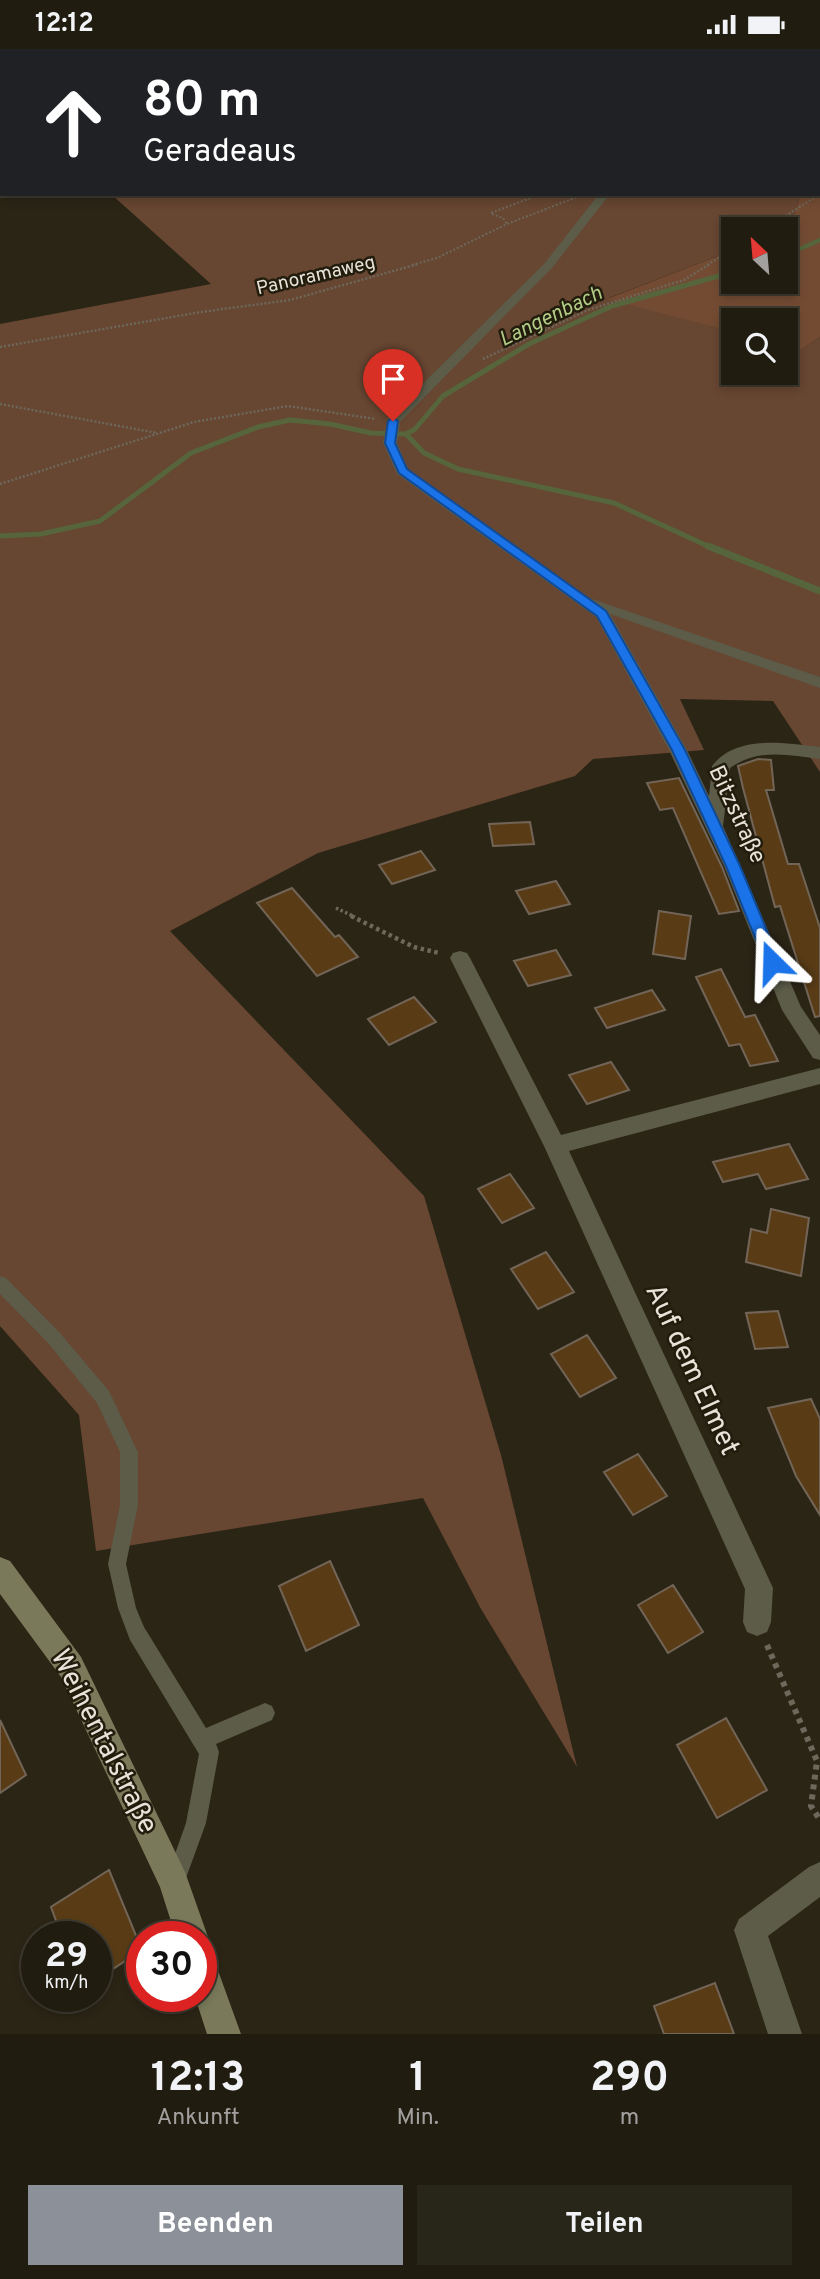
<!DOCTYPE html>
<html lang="de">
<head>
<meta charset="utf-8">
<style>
	:root { --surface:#201c10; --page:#282519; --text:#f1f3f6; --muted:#a2a19f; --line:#3d3a30; --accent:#8c9099 }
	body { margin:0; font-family:Overpass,sans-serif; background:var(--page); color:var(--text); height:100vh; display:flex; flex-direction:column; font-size:26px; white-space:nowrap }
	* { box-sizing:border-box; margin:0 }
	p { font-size:23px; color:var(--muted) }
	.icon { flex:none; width:38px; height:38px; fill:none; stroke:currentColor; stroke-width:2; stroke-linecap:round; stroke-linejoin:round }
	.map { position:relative; height:1985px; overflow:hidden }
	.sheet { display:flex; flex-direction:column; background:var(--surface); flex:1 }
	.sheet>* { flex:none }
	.banner { position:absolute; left:0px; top:0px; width:821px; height:147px; box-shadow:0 4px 10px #0003,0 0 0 2px var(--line); background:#202124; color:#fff; overflow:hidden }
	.needle { width:46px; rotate:334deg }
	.fabs { position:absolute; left:721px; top:168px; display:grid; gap:14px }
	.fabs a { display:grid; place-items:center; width:77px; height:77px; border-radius:0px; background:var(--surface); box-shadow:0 4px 10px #0003,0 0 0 2px var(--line); font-size:35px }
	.speed { position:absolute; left:21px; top:1872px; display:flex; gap:14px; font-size:35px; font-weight:700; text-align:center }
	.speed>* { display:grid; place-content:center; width:91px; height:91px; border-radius:50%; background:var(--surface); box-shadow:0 4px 10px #0003,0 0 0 2px var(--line); line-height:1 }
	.speed small { font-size:18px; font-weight:400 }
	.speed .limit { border:10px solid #d22; background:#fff; color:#111 }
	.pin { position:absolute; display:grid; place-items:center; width:60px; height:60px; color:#fff; margin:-72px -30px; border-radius:50% 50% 50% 0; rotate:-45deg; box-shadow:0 0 7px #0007 }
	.pin .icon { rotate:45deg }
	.me { position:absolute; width:77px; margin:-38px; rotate:338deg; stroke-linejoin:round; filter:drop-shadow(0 0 5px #0008) }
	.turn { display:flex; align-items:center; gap:24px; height:147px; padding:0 28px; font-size:32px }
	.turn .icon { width:91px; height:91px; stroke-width:2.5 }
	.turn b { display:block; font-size:49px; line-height:60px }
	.eta { display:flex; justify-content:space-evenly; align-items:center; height:119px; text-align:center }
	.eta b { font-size:42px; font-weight:700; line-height:49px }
	.action { display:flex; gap:14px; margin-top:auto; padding:14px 28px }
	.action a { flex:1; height:80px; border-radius:0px; background:var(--accent); color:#fff; font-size:28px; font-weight:700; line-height:80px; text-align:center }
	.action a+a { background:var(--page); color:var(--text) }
	.status { display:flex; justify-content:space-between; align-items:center; height:49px; padding:0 35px; background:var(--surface); direction:ltr }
	.status svg { height:19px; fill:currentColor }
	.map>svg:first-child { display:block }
	.green { fill:#674632 }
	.forest { fill:#734b32 }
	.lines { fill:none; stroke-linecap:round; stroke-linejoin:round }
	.stream-far2 { stroke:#56653b; stroke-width:4.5 }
	.stream-far1 { stroke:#56653b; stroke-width:5 }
	.stream { stroke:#56653b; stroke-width:7 }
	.building { fill:#593c16; stroke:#726557; stroke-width:2 }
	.path-far4 { stroke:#6d685b; stroke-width:2; stroke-dasharray:2 2; stroke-linecap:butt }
	.path-far3 { stroke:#6d685b; stroke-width:2.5; stroke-dasharray:2 2; stroke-linecap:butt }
	.path-far2 { stroke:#6d685b; stroke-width:3.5; stroke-dasharray:2.5 2.5; stroke-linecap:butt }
	.path-far1 { stroke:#6d685b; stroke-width:4.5; stroke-dasharray:3.5 3.5; stroke-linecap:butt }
	.path { stroke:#6d685b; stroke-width:6; stroke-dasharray:5 5; stroke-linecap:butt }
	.lane { fill:#5c5c49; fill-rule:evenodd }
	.street { fill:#5c5c49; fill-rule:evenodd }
	.secondary { fill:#7a7a5b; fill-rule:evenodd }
	.route { fill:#1a73e8; stroke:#114b97; stroke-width:2 }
	.labels { text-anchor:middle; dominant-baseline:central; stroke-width:5; stroke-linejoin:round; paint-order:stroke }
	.far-street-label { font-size:19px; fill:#e7e3d9; stroke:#221c0d }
	.far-water-label { font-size:21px; font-style:italic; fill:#b2cc87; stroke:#221c0d }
	.street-label { font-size:23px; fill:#e7e3d9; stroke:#221c0d }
	.near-street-label { font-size:28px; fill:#e7e3d9; stroke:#221c0d }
</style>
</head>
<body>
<div class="status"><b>12:12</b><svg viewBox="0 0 49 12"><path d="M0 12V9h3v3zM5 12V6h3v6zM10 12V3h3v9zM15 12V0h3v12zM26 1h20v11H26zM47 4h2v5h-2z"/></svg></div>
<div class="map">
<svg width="820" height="1985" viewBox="0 0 820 1985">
	<rect width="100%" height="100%" fill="#2b2516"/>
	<path class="green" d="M0,0H548L550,2H2L0,106Z
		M111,145H801L789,180H733V201L609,249L733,283V324H786V297L801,301L820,288V723L773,652L680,650L704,701L593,710L575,727L318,804L170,882L424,1147L501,1406L577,1718L481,1560L423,1449L96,1502L79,1366L0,1277V275L211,235Z"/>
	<path class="forest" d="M820,97V288L801,301L786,297V271H733V283L607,250L733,201V233H786V181L789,180L801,145H819Z"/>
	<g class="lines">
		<path class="stream-far2" d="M786,206L820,191"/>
		<path class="stream-far1" d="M406,385L424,404L458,420L614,454L712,499
			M406,385L415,380L443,347L529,295L612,257L733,223
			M0,487L41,485L100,472L191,404L258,378L290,371L330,375L371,384L406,385"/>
		<path class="stream" d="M708,497L820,542"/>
	</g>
	<path class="building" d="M758,710L771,711L774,741H766L788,815H799L820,879V967L815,968L780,857L775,858L743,739L738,717Z
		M679,729L722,818L739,862L719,865L673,759L660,761L647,734Z
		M530,773L534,795L493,797L489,775Z
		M421,802L435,821L392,835L379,816Z
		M556,832L570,855L529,865L516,842Z
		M292,839L335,888L339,886L358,908L317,927L257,854Z
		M659,862L691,867L685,910L653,905Z
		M556,901L571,926L528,937L514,912Z
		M721,920L745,968L755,966L778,1012L750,1017L740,995L729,997L696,928Z
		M652,941L665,961L607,979L595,959Z
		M414,948L436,973L389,996L368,970Z
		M611,1013L629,1041L587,1055L569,1026Z
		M789,1095L808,1130L766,1140L758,1125L723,1133L713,1113Z
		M510,1125L534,1159L502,1174L478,1140Z
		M771,1160L809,1169L801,1227L746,1213L751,1180L767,1184Z
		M546,1203L574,1243L538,1260L511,1220Z
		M778,1262L788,1298L755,1300L746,1264Z
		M587,1286L616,1329L580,1348L551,1305Z
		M811,1350L820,1370V1466L796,1427L768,1359Z
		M638,1405L667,1447L633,1466L604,1423Z
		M330,1512L359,1576L306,1602L279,1537Z
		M673,1536L703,1583L668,1604L638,1556Z
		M726,1669L767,1741L717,1769L677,1696Z
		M0,1671L26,1726L0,1744Z
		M109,1821L142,1901L96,1931V1888H62L51,1858Z
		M715,1934L734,1985H664L654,1957Z"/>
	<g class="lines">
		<path class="path-far4" d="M491,164L541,145
			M492,165L503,169L507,175
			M765,180L820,145
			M412,216L437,209L507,175L577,148
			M707,216L733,200"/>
		<path class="path-far3" d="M0,298L201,263L290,251L418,215
			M483,310L588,261L684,231L710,215
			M0,355L157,384
			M0,435L194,373L288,357L376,370"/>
		<path class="path-far2" d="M336,859L355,868"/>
		<path class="path-far1" d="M351,867L414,898L439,904"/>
		<path class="path" d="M767,1596L817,1712L811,1757L820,1771"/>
		<path class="lane" d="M0,1227L6,1229L60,1284L109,1342L135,1397L138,1403V1456L126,1515L136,1559L144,1578L206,1679L265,1654L272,1657L275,1664L272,1671L216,1695L219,1703L206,1774L182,1840L175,1843L168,1840L165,1833L186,1774L199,1705L130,1591L118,1559L108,1515L120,1456V1403L97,1354L48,1294L0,1245Z"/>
		<path class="street" d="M554,0H562L563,2H555Z
			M599,145H610L552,219L400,373L397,394L408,420L589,549L820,628V639L610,565L687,701L709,747L712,717C736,685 786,694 820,698V710C788,706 758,699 730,719L723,777L801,958L820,986V1011L813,1009L782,961L724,817L669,701L596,568L397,425L383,394L388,369L544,215Z
			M460,902L467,904L470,909L561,1086L820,1019V1035L569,1102L773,1539L771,1573L767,1583L757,1587L747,1583L743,1573L745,1540L544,1097L450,909L453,904Z
			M820,1813V1848L768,1887L802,1985H768L734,1881L739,1870L809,1818Z"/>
		<path class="secondary" d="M0,1508L10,1512L81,1608L185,1823L208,1888L202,1900L212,1905L241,1985H207L195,1948H201V1888H176L160,1838L61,1628L0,1545Z"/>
	</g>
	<path class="route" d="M393,369L398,372L395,394L407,420L606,562L685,701L740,817L780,913L778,917L772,918L765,913L726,817L672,701L597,567L399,424L385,394L388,372Z"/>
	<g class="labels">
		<g class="far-street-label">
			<text transform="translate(316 227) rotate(-13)">Panoramaweg</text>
		</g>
		<g class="far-water-label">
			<text transform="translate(551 268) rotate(-26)">Langenbach</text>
		</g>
		<g class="street-label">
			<text transform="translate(736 766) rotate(65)">Bitzstraße</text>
		</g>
		<g class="near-street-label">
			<text transform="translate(691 1321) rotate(65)">Auf dem Elmet</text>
			<text transform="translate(103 1693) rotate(63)">Weihentalstraße</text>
		</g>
	</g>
</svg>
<div class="fabs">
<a><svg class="needle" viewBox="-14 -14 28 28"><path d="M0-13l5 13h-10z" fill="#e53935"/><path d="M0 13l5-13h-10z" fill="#a2a19f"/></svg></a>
<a><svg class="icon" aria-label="search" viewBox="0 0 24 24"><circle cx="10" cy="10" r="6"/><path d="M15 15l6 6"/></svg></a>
</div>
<div class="speed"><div>29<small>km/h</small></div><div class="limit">30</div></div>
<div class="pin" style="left:393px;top:372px;background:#d93025"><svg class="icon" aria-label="arrive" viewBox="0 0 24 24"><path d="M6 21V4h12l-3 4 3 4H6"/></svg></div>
<svg class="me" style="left:772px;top:913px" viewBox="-20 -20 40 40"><path d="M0-17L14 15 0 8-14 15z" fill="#1a73e8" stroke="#fff" stroke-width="4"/></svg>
<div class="banner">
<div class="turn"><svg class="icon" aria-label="ahead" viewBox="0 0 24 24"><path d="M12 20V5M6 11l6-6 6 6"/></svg><div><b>80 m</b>Geradeaus</div></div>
</div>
</div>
<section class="sheet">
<div class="eta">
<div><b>12:13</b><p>Ankunft</p></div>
<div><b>1</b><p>Min.</p></div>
<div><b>290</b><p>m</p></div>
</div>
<div class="action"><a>Beenden</a><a>Teilen</a></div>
</section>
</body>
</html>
